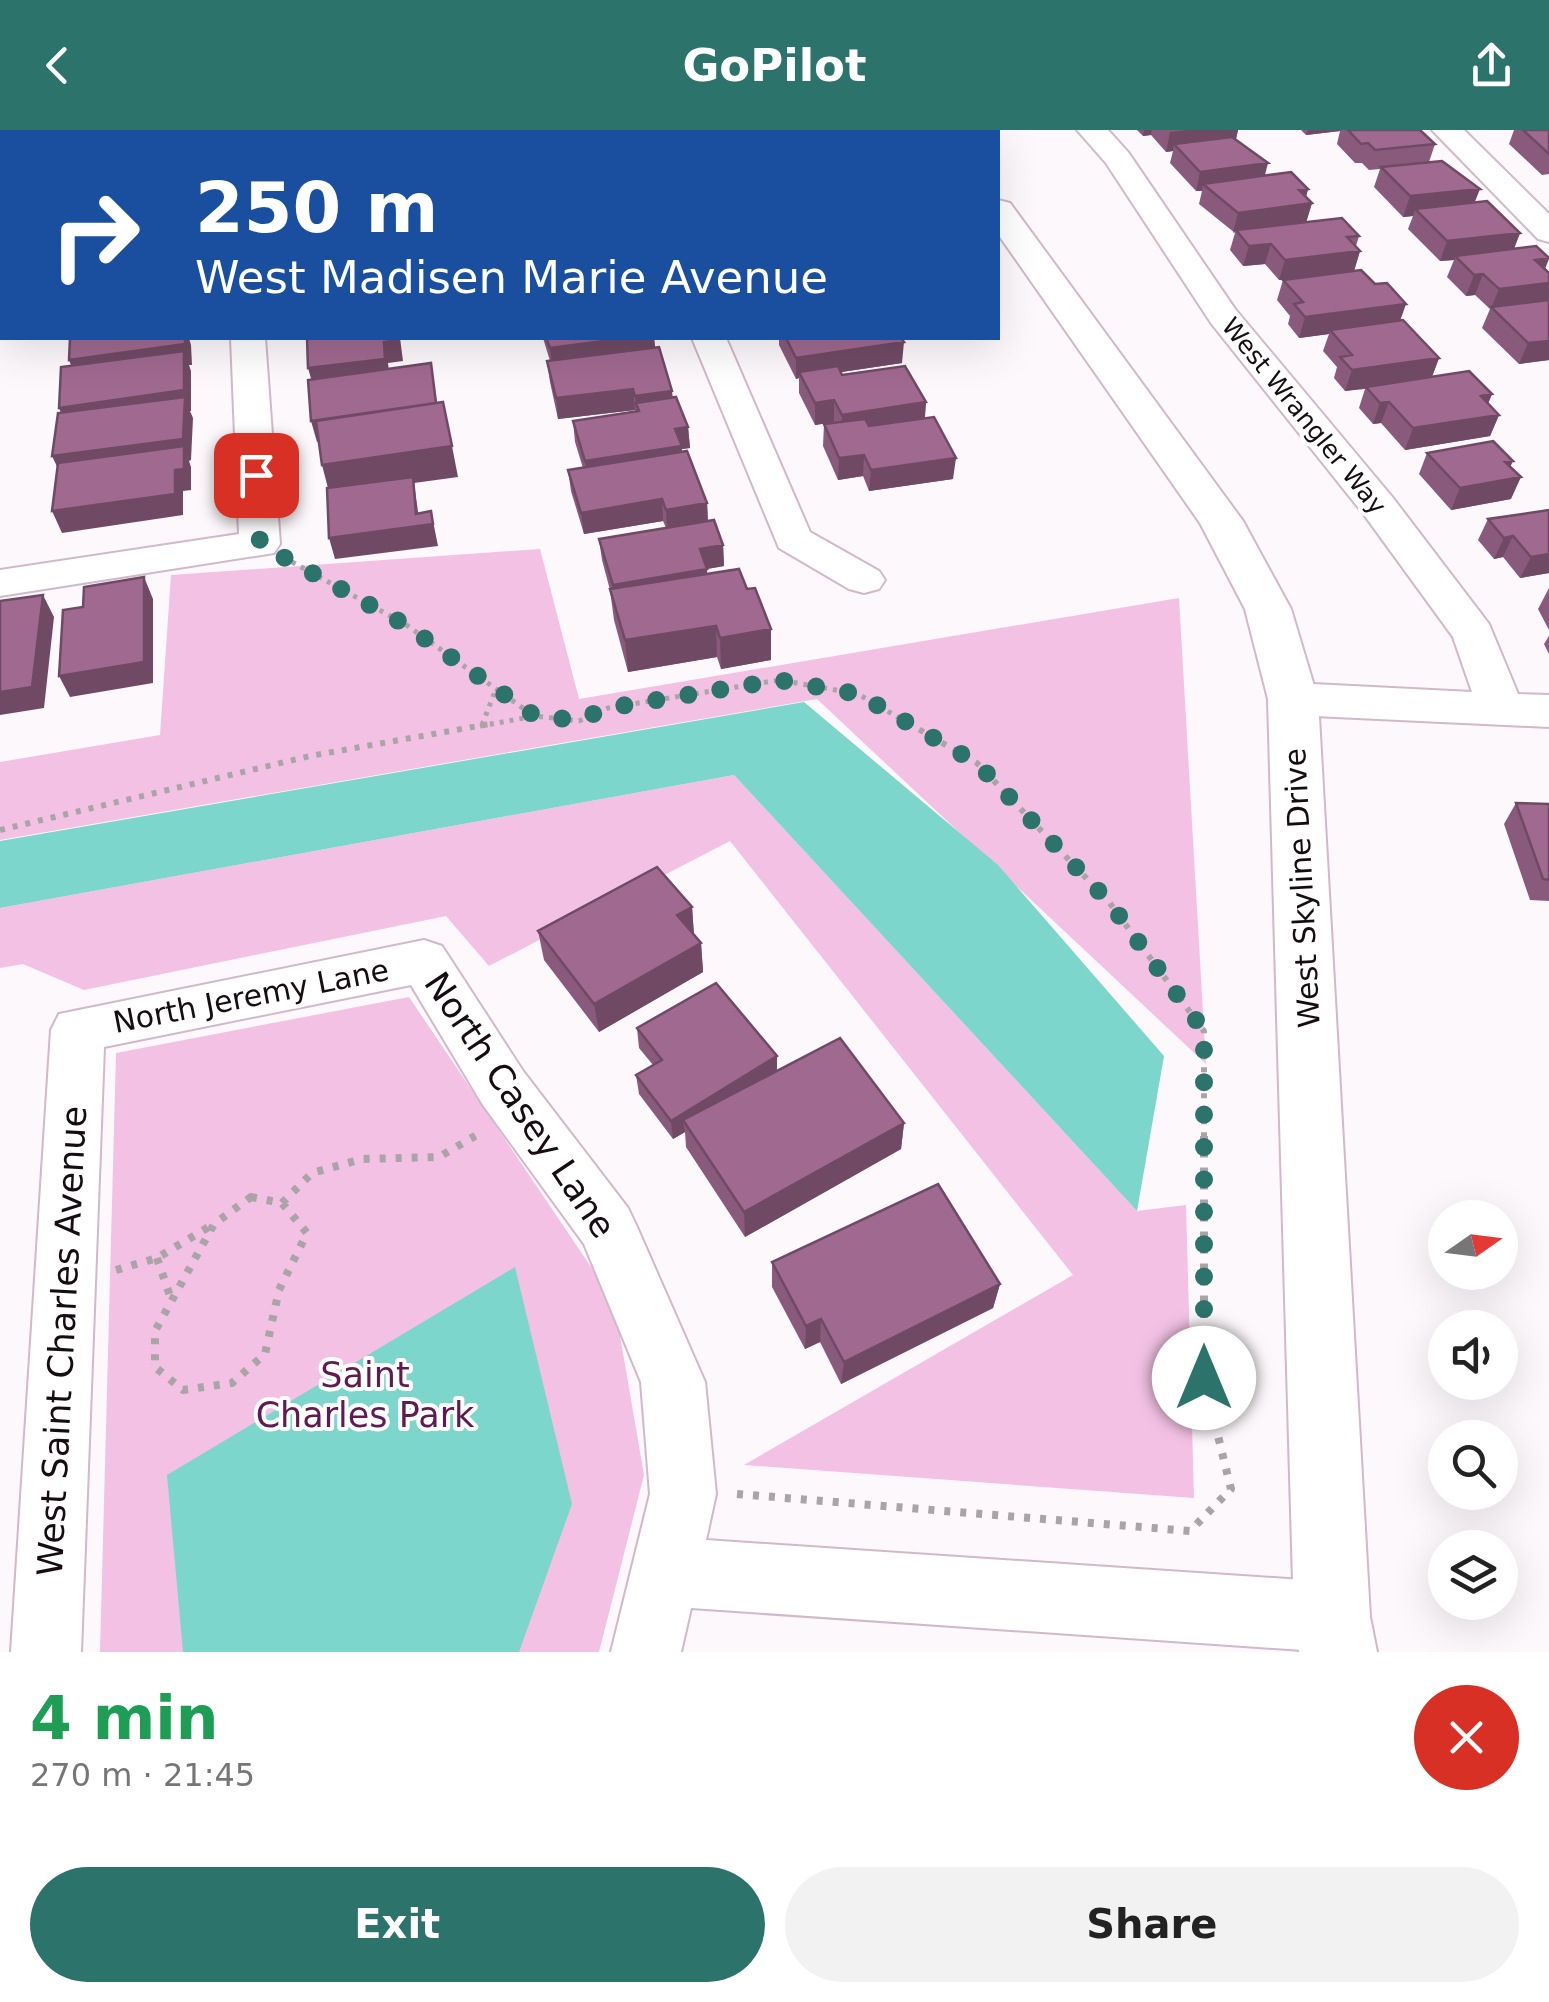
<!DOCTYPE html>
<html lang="en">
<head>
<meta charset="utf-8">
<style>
	:root { --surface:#fff; --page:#f2f2f2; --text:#222; --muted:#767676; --accent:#2b736b }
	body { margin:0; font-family:"DejaVu Sans",sans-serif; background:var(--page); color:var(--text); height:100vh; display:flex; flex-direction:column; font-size:38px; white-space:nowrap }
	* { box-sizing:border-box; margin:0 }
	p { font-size:32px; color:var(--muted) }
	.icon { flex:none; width:55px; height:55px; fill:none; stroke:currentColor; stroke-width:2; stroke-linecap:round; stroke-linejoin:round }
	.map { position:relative; height:1522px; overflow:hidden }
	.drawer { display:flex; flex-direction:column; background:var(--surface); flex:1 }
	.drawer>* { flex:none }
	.top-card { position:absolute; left:0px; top:0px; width:1000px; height:210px; box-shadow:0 10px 40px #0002; background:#1a4fa0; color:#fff; overflow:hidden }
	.needle { width:65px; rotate:76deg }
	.tools { position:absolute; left:1428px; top:1070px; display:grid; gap:20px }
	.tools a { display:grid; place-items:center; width:90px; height:90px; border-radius:50%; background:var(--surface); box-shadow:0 10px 40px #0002; font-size:50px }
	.pin { position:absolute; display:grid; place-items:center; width:85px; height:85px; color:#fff; margin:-42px; border-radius:20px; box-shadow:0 5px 15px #0006 }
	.me { position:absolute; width:110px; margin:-55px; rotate:0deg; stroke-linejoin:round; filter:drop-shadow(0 0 8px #0008) }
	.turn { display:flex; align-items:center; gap:35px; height:210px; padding:0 30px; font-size:45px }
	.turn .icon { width:130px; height:130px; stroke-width:2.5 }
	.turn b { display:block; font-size:70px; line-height:85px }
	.round { display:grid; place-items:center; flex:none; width:105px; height:105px; border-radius:52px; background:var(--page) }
	.head { display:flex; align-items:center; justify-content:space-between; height:170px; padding:0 30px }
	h1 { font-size:60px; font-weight:700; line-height:75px; color:#1e9e55 }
	.cta { display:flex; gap:20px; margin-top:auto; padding:20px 30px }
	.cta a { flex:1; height:115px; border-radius:60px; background:var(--accent); color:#fff; font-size:40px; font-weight:700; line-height:115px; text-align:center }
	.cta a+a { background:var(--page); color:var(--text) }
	header { display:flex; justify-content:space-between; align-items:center; height:130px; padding:0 30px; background:var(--accent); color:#fff; font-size:45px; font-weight:700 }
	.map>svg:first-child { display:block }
	.green { fill:#f3c1e4 }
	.water { fill:#7dd6cb }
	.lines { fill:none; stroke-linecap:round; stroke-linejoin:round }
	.street-casing { stroke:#d0b9c9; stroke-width:4 }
	.secondary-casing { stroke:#d0b9c9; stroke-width:4 }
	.path-far3 { stroke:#aaa4a7; stroke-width:4; stroke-dasharray:4 5; stroke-linecap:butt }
	.path-far2 { stroke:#aaa4a7; stroke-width:5; stroke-dasharray:4 6; stroke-linecap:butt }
	.path-far1 { stroke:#aaa4a7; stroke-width:6; stroke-dasharray:5 8; stroke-linecap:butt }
	.path { stroke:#aaa4a7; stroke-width:8; stroke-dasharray:6 10; stroke-linecap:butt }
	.street { fill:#fff; fill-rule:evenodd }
	.secondary { fill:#fff; fill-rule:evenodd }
	.wall { fill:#8a5a7c }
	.shaded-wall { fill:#704a65 }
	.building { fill:#a06990; stroke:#704a65; stroke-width:2.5 }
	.route { stroke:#2b736b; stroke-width:18; stroke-dasharray:0 32.4 }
	.labels { text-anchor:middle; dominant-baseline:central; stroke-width:8; stroke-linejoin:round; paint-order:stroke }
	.far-street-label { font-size:25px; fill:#150d12; stroke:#fff }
	.street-label { font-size:30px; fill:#150d12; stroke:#fff }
	.near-street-label { font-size:35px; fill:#150d12; stroke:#fff }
	.near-park-label { font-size:35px; fill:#5f1b50; stroke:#fff }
</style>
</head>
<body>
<header><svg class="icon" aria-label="back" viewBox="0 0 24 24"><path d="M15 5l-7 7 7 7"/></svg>GoPilot<svg class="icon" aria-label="share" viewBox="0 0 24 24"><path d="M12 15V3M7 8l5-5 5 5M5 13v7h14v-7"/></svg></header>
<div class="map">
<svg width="1549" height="1522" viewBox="0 0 1549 1522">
	<rect width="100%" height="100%" fill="#fdf8fb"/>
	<path class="green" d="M540,419L579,569L1179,468L1206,934L817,569L0,710V632L160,605L171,445Z
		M734,645L1137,1081L1186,1075L1194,1368L744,1335L1073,1145L730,711L489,836L446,786L84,860L23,834L0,838V778Z
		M409,867L614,1171L644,1345L599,1522H100L116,923Z"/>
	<path class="water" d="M804,572L998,735L1164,926L1137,1081L734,645L0,778V711Z
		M515,1137L572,1374L519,1522H183L167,1345Z"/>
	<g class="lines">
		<g class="street-casing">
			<path id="street" d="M221,0H251V2H222Z
				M1077,0H1108L1128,22L1235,179L1393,368L1489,494L1518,564L1549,565V597L1293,585L1277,580L1271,569L1277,558L1293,553L1472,562L1453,507L1365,386L1211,193L1106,33Z
				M1432,0H1464L1549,84V112L1538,109Z
				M231,208H265L280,414L274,423L0,466V440L239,404Z
				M692,208H726L810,402L879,441L885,450L879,459L864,463L849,459L779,418Z
				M424,810L442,816L523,941L628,1078L637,1097L705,1252L716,1364L706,1410L1332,1452L1357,1462L1367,1487L1357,1512L1332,1522L691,1478L681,1522H611L650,1364L641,1252L584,1114L483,975L411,855L104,917L81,1522H11L51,900L59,884Z"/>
		</g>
		<g class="secondary-casing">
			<path id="secondary" d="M924,0H957L958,2H926Z
				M998,70L1010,73L1243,391L1291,479L1318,569L1370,1487L1377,1522H1299L1294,1487L1268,569L1245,479L1200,393L998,104Z"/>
		</g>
		<path class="path-far3" d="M97,2L111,0"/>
		<path class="path-far2" d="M292,432L405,494L534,586
			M482,595L496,559
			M480,596L535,586L579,591L608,578L779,550L858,564L913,596"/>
		<path class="path-far1" d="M908,593L977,633L1109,772L1204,901V1008
			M0,700L310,626L495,593
			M471,1008L476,1005"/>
		<path class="path" d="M251,1067L282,1073L307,1103L279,1160L265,1224L232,1253L183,1260L155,1237V1201L214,1094Z
			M282,1073L312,1043L362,1029L439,1027L475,1006
			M157,1128L171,1169
			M116,1140L157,1128L212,1095
			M737,1364L1190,1401L1231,1359L1204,1249V1006"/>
		<use href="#street" class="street"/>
		<use href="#secondary" class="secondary"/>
	</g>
	<path class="wall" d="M1137,0H1238L1236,9L1265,46L1308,59L1306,67L1312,73L1306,92L1359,106L1356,116L1360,121L1354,141L1400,191L1439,228L1432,247L1492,264L1488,274L1499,285L1490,306L1405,320L1381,293L1373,294L1359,278L1365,259L1345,261L1334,248L1337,237L1323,221L1329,204L1299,208L1288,194L1290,186L1277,170L1283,150L1293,149L1279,150L1265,134L1243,136L1230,120L1235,103L1199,74L1202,61H1196L1170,33L1173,21L1166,22L1151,5L1143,6Z
		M1301,0H1420L1435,14L1429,32L1475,73L1520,103L1514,119L1549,143V230L1519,234L1482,198L1490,179L1475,165L1466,166L1447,147L1454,130L1440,131L1408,99L1413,86L1403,87L1374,57L1380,39L1369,40L1362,33H1355L1337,14L1340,1L1306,5Z
		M1514,0H1549V44L1542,45L1509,14Z
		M543,208H654L655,218L673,267L688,297L690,318L682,319V322L707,373L708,391L723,415L724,436L707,439V444L747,459L771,499V530L721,539L717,527L628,542L614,490L610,460L602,430L599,409L666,398L663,391L584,404L571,361L568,340L583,338L575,312L573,291L635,282V280L558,289L550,252L547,231H550Z
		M779,208H786L902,233L841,242L842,245L926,272L925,288L953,349L869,361L863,346L838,350L823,316L824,294L834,293V292L815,295L799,263V248L796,249L779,215Z
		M1427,323L1510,337L1511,369L1451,380L1419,344Z
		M1549,380V443L1520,448L1503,427L1494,429L1478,410L1488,389Z
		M1549,458V500L1538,479Z
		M1549,506V524L1544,514Z
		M1516,673L1549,674V771L1530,770L1504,694Z
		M692,777L694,804L701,813L703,842L599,902L544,830L538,801Z
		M637,898L777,941L904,993L901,1019L745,1107L686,1017L685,1002L673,1009L639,964L636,945L653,935L639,918Z
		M772,1132L1000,1154L993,1178L841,1254L820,1212L805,1219L772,1157Z"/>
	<path class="shaded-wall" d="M1144,0H1152L1151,5L1143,6Z
		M1186,0H1238L1235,13L1174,14L1173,21L1166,22L1170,2Z
		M1308,0H1341L1340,1L1306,5Z
		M1268,33L1263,53L1203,54L1202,61H1196L1200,42Z
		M1308,59L1304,74L1312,73L1306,93L1236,100L1233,103L1238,83L1299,60Z
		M1480,59L1472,79H1415L1413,86L1403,87L1410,66Z
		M1520,103L1512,123L1455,126L1454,130L1440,131L1447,111Z
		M1271,114L1265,134L1243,136L1249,116Z
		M1360,121L1354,141L1279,150L1285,130Z
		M1549,129L1541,149L1535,130Z
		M1483,144L1475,165L1466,166L1474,145Z
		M1549,153V172L1491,178L1499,159Z
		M1406,174L1399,194L1330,200L1329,204L1299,208L1305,187Z
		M185,208H189L191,215L192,235H189L191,241V281H190L193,288L191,330L189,331L191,337V360L183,361V385L62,403L52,381L62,347L52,326L68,299L59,278L77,251L69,230Z
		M400,208L403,231L388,233L390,250L314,259L308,238Z
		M626,208H654L656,224L552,239L550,218Z
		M1549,211V230L1519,234L1528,213Z
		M904,212L902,233L802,248L799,242V248L796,249V228Z
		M1439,228L1431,249L1345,261L1352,240Z
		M431,233L440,294L317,312L311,291Z
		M633,259L635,280L558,289L556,268Z
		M672,261L674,282L636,273V287L635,266Z
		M1492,264L1483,285L1481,266Z
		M834,270V292L815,295V273Z
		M926,272L924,293L841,306L842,285Z
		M1389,272L1381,293L1373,294L1380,273Z
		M1499,285L1490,306L1405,320L1413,298Z
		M688,297L690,318L682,319L683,337L588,352L585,331L675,299Z
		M452,316L458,347L414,353L420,396L431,381L438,416L335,429L329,408L330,366L322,335Z
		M864,325L863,346L838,350L839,328Z
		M956,328L953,349L869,361L871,340Z
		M1513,331L1504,350L1521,347L1511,369L1451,380L1460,358L1505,332Z
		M662,369L663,391L584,404L581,383Z
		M707,373L708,394L667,401L666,380Z
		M1513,406L1503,427L1494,429L1504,408Z
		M723,415L724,436L701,440L700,419Z
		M1549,424V443L1520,448L1531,427Z
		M707,439L708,461L615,477L613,455Z
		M144,447L153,469V553L70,567L59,546Z
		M43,465L54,487L44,578L0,585V562Z
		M716,496L717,527L628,542L625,510Z
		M771,499V530L721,539L720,508Z
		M692,777L694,807L677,785Z
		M701,813L703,842L599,902L594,874Z
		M777,926V945L683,990L685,1002L673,1009L671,991Z
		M904,993L901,1019L745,1107L744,1082Z
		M1000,1154L993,1178L841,1254L844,1232Z
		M821,1189L820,1212L805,1219L806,1196Z"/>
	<path class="building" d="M384,0L385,2H285L284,1Z
		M677,0H763L765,2H679Z
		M1348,0H1420L1435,14L1375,20L1368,13L1361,14Z
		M1523,0H1549V24Z
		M1232,7L1268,33L1200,42L1174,14Z
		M1442,31L1480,59L1410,66L1381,37Z
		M1291,42L1308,59L1299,60L1312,73L1238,83L1203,54Z
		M1487,71L1520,103L1447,111L1415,79Z
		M1342,88L1359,106L1347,107L1360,121L1285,130L1271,114L1249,116L1236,100Z
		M1536,116L1549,128L1535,130L1549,143V153L1499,159L1483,144L1474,145L1455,126Z
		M1361,140L1375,154L1387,153L1406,174L1305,187L1294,174L1303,172L1283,150Z
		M1549,170V211L1528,213L1491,177Z
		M1403,190L1439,228L1352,240L1340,227L1352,225L1330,200Z
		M70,208H185V214L69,230Z
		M307,208H398V210L384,212L385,229L308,238Z
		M546,208H626L550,218Z
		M786,208H901L904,212L796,228Z
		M659,217L672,261L635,266L633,259L556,268L547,231Z
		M184,221V260L59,278L61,237Z
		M431,233L436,273L311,291L308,250Z
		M838,236L842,245L905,236L926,272L842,285L834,270L815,273L799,242Z
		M1469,241L1492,264L1481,266L1499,285L1413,298L1389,272L1380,273L1366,257Z
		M185,267L183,309L52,326L58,283Z
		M676,267L688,297L675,299L682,316L585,331L573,291L639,281L636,273Z
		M443,272L452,316L322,335L316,291Z
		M934,287L956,328L871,340L864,325L839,328L824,294L865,289L869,296Z
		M1493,311L1513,331L1505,332L1521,347L1460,358L1427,323Z
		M184,316V339L175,340V364L52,381L58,333Z
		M687,321L707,373L666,380L662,369L581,383L568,340Z
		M413,347L416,384L431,381L433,394L329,408L327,358Z
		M1549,380V424L1531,427L1513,406L1504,408L1488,389Z
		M714,390L723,415L700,419L707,439L613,455L599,409Z
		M739,439L747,459L755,458L771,499L720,508L716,496L625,510L610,459Z
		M144,447V532L59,546L63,480L83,477L84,457Z
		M43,465L32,557L0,562V471Z
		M1516,673L1549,674V750L1543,749Z
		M657,737L692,777L677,785L701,813L594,874L538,801Z
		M716,853L777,926L671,991L636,945L662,930L637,898Z
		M840,908L904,993L744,1082L683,990Z
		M938,1054L1000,1154L844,1232L821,1189L806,1196L772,1132Z"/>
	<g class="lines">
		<path class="route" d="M256,345L260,414L404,494L535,586L578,590L608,578L779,550L858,564L977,633L1109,772L1204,901V1248"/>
	</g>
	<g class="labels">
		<g class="far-street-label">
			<text transform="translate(1304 286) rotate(51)">West Wrangler Way</text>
		</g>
		<g class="street-label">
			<text transform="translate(1302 758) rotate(-93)">West Skyline Drive</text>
			<text transform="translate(251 866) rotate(-11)">North Jeremy Lane</text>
		</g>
		<g class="near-street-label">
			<text transform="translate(520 975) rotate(56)">North Casey Lane</text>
			<text transform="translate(62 1211) rotate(-87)">West Saint Charles Avenue</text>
		</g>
		<g class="near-park-label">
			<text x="365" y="1245">Saint<tspan x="365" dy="40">Charles Park</tspan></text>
		</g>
	</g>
</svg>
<div class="tools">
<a><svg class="needle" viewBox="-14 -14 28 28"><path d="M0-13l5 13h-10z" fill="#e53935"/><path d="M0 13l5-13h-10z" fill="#767676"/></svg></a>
<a><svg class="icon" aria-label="sound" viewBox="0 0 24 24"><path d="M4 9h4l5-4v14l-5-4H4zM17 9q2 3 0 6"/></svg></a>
<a><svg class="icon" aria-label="search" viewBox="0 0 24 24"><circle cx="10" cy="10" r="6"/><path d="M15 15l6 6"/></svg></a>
<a><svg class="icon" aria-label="layers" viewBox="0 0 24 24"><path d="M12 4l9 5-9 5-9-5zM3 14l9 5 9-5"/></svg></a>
</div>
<div class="pin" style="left:256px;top:345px;background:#d93025"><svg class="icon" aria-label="arrive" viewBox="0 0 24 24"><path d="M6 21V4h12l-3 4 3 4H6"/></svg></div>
<svg class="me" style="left:1204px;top:1248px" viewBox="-20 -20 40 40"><circle r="19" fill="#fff"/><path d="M0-13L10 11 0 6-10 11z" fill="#2b736b"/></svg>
<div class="top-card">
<div class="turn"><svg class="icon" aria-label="right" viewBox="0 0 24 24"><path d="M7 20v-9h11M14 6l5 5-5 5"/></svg><div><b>250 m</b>West Madisen Marie Avenue</div></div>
</div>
</div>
<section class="drawer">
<div class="head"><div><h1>4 min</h1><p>270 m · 21:45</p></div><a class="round" style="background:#d93025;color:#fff"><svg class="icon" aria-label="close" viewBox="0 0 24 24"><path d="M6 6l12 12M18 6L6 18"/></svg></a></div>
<div class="cta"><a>Exit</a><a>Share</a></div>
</section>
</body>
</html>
